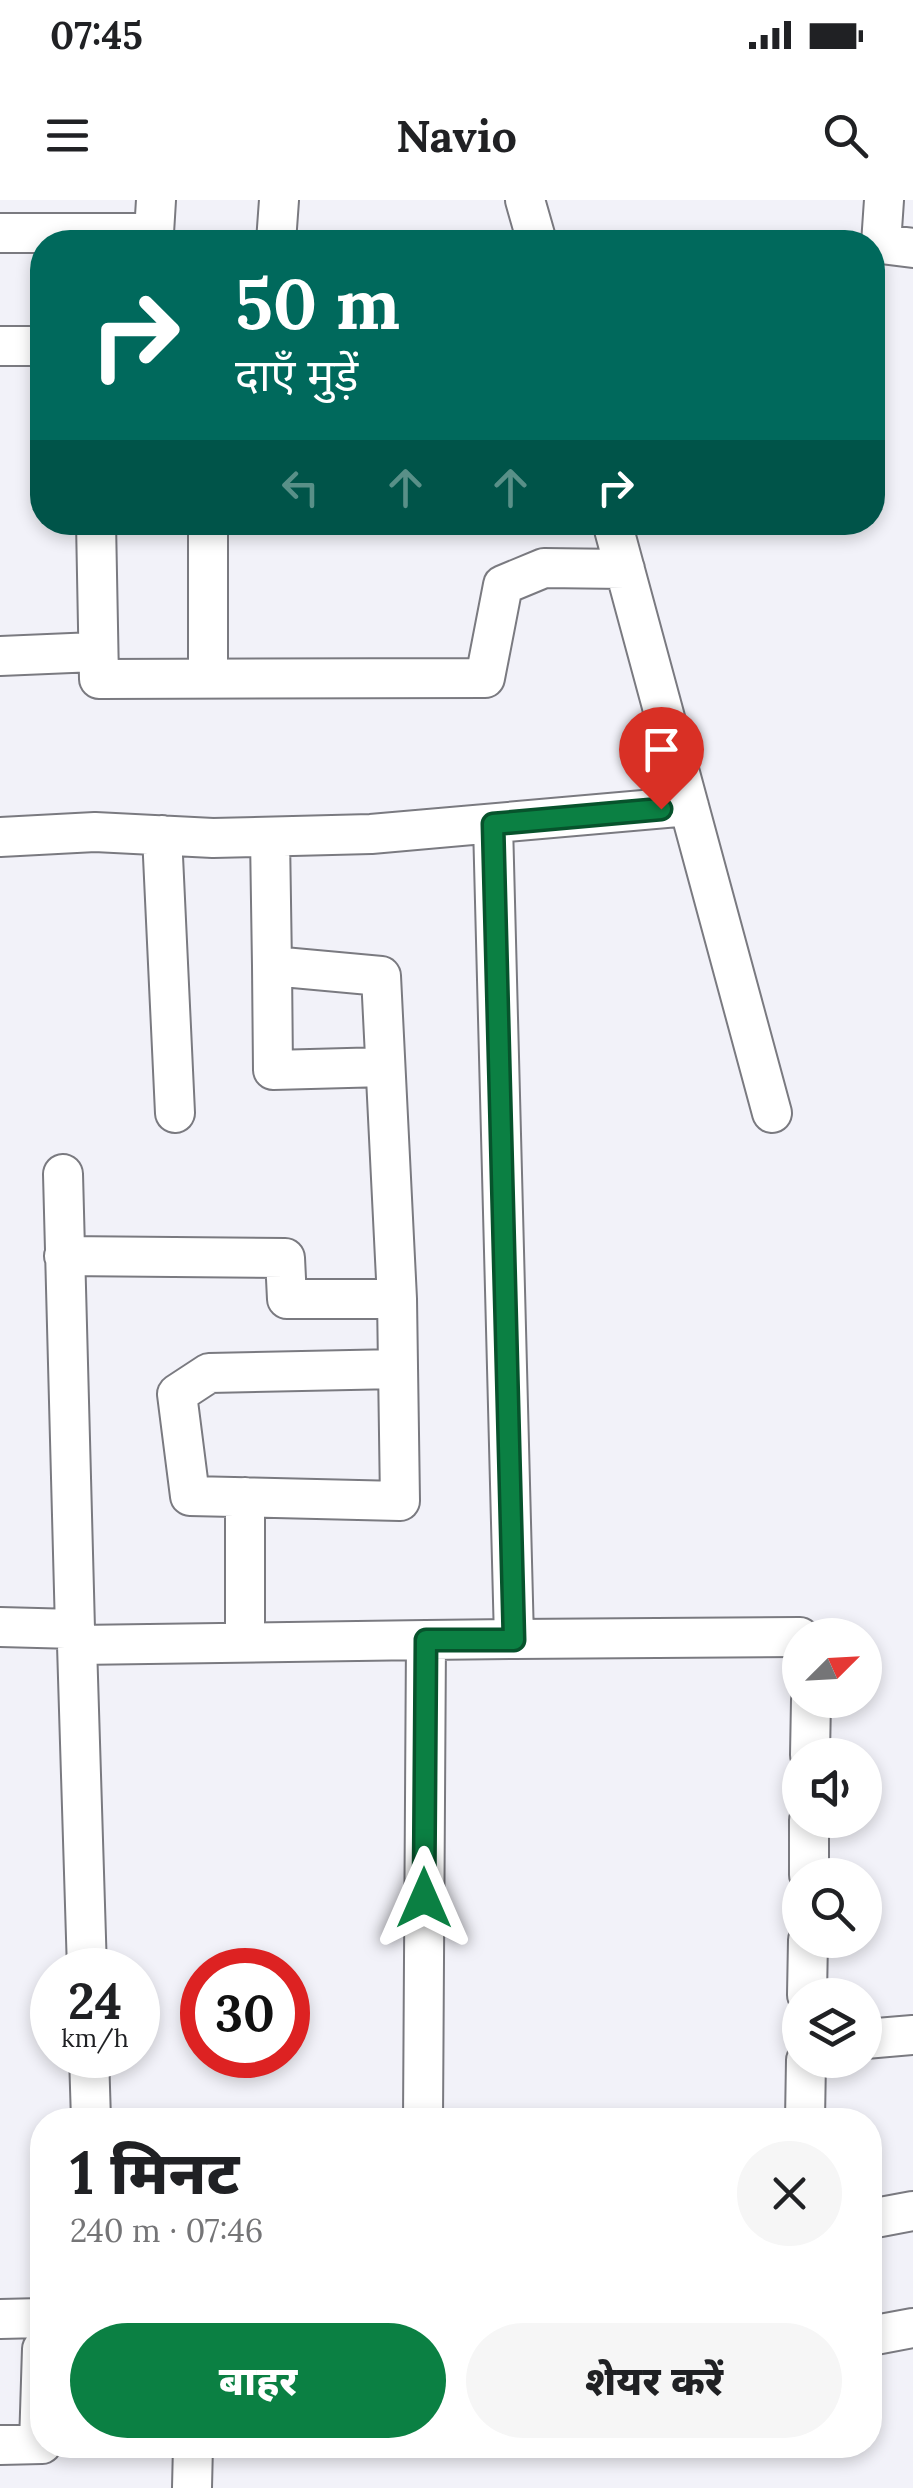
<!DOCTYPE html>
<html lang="hi">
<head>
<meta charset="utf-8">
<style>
	:root { --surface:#fff; --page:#f6f6f6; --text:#202124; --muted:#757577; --accent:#0b8043 }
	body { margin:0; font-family:Lora,"Noto Sans Devanagari",serif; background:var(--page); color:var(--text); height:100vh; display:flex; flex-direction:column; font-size:38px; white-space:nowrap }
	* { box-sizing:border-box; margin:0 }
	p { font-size:32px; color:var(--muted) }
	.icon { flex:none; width:55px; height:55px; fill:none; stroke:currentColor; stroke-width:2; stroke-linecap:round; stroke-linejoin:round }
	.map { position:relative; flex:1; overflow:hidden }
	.details { position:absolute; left:30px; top:1908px; width:852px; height:350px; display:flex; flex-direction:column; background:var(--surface); border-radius:40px; box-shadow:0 5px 15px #0003 }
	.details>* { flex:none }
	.banner { position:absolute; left:30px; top:30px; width:855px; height:305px; border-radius:40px; box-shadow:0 5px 15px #0003; background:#00695c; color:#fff; overflow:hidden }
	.needle { width:65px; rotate:66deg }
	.controls { position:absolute; left:782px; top:1418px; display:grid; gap:20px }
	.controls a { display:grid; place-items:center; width:100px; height:100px; border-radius:50%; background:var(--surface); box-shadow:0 5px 15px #0003; font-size:50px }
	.speed { position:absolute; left:30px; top:1748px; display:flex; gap:20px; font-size:50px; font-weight:700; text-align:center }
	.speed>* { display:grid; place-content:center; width:130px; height:130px; border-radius:50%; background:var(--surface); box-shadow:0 5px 15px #0003; line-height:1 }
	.speed small { font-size:25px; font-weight:400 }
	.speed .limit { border:15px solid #d22; background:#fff; color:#111 }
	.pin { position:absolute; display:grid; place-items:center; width:85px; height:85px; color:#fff; margin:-102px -42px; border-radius:50% 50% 50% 0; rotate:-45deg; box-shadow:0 0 10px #0007 }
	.pin .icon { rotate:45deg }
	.me { position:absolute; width:110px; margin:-55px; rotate:0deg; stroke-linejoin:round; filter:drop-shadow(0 0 8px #0008) }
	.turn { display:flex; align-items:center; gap:35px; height:210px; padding:0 40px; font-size:45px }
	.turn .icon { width:130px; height:130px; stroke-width:2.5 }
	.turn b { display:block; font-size:70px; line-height:85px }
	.lanes { display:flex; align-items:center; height:95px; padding:0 40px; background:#0003; justify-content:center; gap:50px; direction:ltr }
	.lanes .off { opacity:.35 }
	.round { display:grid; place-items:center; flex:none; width:105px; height:105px; border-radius:52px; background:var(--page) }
	.head { display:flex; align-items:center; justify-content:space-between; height:170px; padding:0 40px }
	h1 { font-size:60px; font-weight:800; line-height:75px }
	.cta { display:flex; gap:20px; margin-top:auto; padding:20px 40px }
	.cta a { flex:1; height:115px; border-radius:60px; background:var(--accent); color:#fff; font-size:40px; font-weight:800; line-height:115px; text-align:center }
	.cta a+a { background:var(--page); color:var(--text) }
	.status { display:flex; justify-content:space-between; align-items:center; height:70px; padding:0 50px; background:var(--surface); direction:ltr }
	.status svg { height:28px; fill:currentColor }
	header { display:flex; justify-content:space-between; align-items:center; height:130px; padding:0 40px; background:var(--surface); font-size:45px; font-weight:800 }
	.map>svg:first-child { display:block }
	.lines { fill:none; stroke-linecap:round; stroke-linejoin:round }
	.minor-casing { stroke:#7a7a80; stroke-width:42 }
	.minor { stroke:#fff; stroke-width:38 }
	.route-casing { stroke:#07532c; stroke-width:25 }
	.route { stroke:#0b8043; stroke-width:18 }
</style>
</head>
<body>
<div class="status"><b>07:45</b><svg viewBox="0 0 49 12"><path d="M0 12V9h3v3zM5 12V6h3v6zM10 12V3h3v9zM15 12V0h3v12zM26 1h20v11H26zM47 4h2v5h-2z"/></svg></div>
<header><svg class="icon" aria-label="menu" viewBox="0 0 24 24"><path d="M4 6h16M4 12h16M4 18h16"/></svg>Navio<svg class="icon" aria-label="search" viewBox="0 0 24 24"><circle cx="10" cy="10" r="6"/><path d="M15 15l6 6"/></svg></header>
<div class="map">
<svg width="913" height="2288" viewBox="0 0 913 2288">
	<rect width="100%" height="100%" fill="#f2f2f9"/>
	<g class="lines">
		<g class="minor-casing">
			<path id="minor" d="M525,0L537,42
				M884,0L881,44L913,48
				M0,33H154L156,0
				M276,42L279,0
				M0,146H42
				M96,322L99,479L485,478L503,385L544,368L625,369
				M612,322L772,913
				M0,456L95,452
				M208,478V322
				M493,624L514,1439L800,1437
				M162,635L175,913
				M0,637L95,632L213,638L371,634L689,606
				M272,766L273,870L385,867
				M63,974L75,1429
				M64,1056L285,1058L287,1099H397L381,776L272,766L270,637
				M397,1099L400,1301L190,1296L177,1194L209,1173L398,1169
				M0,1427L75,1429L77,1445
				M426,1440L514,1439
				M245,1442V1297
				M810,1555L811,1500
				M809,1675V1620
				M87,1770L77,1445L426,1440L423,1920
				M807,1795L808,1740
				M865,1839L913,1835
				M89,1855L91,1920
				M805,1920L806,1860
				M870,2019L913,2011
				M0,2119L42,2118
				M870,2136L913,2128
				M39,2244L42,2149
				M0,2245L42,2244
				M192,2288L193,2245"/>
		</g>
		<use href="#minor" class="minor"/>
	</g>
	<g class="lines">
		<g class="route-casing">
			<path id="route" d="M424,1698L426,1440H514L493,624L661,609"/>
		</g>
		<use href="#route" class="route"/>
	</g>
</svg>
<div class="controls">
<a><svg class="needle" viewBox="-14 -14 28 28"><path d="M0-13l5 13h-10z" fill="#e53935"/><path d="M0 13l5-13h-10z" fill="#757577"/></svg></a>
<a><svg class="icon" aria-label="sound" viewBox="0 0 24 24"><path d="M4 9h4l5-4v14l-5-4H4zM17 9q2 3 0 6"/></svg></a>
<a><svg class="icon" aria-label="search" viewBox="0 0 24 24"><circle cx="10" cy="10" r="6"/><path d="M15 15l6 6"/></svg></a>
<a><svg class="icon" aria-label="layers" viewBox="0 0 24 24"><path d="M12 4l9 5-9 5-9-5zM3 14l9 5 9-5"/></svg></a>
</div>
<div class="speed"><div>24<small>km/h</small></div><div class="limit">30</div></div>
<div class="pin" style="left:661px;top:609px;background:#d93025"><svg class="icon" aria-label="arrive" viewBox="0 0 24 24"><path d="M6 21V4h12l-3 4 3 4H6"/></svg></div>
<svg class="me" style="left:424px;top:1698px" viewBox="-20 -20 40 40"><path d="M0-17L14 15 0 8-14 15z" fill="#0b8043" stroke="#fff" stroke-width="4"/></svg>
<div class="banner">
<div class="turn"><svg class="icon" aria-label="right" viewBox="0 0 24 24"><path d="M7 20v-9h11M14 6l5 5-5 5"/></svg><div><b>50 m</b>दाएँ मुड़ें</div></div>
<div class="lanes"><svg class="icon off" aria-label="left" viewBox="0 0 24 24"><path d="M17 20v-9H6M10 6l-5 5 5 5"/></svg><svg class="icon off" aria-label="ahead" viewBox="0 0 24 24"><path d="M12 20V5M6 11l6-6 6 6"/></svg><svg class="icon off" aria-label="ahead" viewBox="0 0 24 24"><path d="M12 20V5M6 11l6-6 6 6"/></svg><svg class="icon" aria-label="right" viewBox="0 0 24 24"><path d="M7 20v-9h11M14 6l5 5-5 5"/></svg></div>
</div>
<section class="details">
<div class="head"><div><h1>1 मिनट</h1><p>240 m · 07:46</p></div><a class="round"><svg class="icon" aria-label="close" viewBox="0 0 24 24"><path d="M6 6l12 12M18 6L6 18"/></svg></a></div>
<div class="cta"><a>बाहर</a><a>शेयर करें</a></div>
</section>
</div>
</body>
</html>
